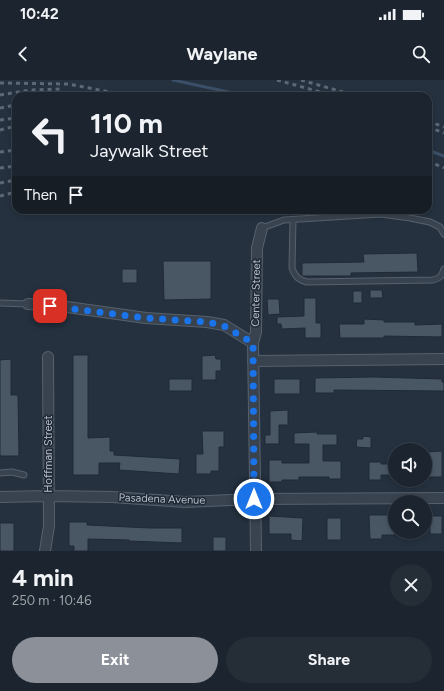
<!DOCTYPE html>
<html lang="en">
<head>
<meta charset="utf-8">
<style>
	:root { --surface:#1c252f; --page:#252d37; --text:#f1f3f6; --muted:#a0a5aa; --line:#3a424b; --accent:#8c9099 }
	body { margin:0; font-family:Figtree,sans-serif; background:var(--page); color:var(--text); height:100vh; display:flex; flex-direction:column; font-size:15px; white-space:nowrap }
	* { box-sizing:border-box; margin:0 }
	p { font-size:13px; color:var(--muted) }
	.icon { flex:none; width:22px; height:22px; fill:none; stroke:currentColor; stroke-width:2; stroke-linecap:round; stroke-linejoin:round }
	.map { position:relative; height:471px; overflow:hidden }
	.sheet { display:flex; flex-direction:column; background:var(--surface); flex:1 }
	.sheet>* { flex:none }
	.guide { position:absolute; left:12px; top:12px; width:420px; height:122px; border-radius:12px; box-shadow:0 2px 6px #0003,0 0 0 1px var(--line); background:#1c252f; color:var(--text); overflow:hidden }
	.controls { position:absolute; left:388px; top:363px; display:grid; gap:8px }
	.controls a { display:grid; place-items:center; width:44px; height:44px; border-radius:50%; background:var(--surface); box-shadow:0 2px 6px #0003,0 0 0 1px var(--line); font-size:20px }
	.pin { position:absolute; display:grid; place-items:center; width:34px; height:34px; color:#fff; margin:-17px; border-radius:8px; box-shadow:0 2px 6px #0006 }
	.me { position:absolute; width:44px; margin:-22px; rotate:0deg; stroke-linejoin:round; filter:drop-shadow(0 0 3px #0008) }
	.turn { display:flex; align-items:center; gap:14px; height:84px; padding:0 12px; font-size:18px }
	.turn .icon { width:52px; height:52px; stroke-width:2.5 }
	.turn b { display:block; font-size:28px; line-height:34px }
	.then { display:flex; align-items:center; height:38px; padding:0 12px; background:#0003; gap:8px; font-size:15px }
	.round { display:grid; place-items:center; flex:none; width:42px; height:42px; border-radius:21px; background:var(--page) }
	.headline { display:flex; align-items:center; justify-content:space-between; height:68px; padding:0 12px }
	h1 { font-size:24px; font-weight:700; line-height:30px }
	.action { display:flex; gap:8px; margin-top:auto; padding:8px 12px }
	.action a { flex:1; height:46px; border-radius:24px; background:var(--accent); color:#fff; font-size:16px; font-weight:700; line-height:46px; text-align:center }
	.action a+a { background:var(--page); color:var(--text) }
	.status { display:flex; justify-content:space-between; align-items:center; height:28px; padding:0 20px; background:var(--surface); direction:ltr }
	.status svg { height:11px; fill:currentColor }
	header { display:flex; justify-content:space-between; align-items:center; height:52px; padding:0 12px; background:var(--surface); font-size:18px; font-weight:700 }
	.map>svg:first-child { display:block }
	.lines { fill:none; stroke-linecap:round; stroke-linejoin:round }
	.stream { stroke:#3b5068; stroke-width:3 }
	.building { fill:#495765; stroke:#202a36 }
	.lane-casing { stroke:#57616d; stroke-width:7 }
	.street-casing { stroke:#57616d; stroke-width:12 }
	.lane { stroke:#39434f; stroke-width:5 }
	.street { stroke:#39434f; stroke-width:10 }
	.rail { stroke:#5b6876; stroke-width:3; stroke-dasharray:4 4; stroke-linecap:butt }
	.route { stroke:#1a73e8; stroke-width:7; stroke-dasharray:0 12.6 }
	.labels { text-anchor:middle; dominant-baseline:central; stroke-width:3; stroke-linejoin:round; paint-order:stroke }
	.street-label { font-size:11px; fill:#b6beca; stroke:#1e2834 }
</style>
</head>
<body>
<div class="status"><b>10:42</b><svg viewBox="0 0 49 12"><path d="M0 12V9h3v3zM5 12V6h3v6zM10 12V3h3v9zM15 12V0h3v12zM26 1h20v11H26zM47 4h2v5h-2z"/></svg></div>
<header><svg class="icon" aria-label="back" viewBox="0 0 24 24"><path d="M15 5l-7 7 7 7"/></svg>Waylane<svg class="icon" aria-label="search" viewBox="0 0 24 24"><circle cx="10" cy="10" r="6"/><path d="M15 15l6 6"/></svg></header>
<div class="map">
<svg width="444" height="471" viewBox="0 0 444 471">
	<rect width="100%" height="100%" fill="#25313f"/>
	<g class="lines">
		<path class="stream" d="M173,0L233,13L240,16
			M428,70L444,76"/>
	</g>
	<path class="building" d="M417,173L418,192L351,193V196H302V183L364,182L363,174Z
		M163,181H211V219L164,220Z
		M122,189H137V203H122Z
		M370,210H382L383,218H370Z
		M353,211H362V223H353Z
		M304,218H316V243H321V258H305V248L282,249L281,244H277V237L304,236Z
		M267,219H279L280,234L268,235Z
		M364,239L384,240V242H415V245L442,244V257L384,256V258H340L339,244H364Z
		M73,275H88V358L110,357V371H114V375L180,379L179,394L119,390L120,383H99V395H73Z
		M215,275L216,279H221V291H216V300H202V276Z
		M11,279V315H18L19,376H0V280Z
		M374,297L442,299V302H444V311L334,310V313H315V298Z
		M169,299H192V311H169Z
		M274,299H300V314H274Z
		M288,330V345H279V364H265V355H270V331Z
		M202,351H224V367H219V391H211V394H196V374H203Z
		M317,352V354H337V365H323V381H341V399H329V397H299V400H282V402H269V380H282V383H309V364H294V353Z
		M363,356L371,357V368L356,367L357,359H363Z
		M442,371V397H427V372Z
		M369,382H381V384H395V395H381V400H369Z
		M369,435H395V455H382V459H370Z
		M269,436L303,438L302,461L291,460V454H269Z
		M430,436H442V454H430Z
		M327,438H341V460H327Z
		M69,442H87V445L150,448H182V463L129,461V460L88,459V471H74V466H69Z
		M0,443H14V471H0Z
		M213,457H226V471H213Z"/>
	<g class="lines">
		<g class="lane-casing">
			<path id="lane" d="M293,140L292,188C295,197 299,200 307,202L433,200C440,198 442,196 444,189
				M262,148L284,140L381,134L410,138L430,142L440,147L444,154
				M0,223L28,224
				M0,393L12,392L24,395"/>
		</g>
		<g class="street-casing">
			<path id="street" d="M28,224L60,226L146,238L207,242L224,245L253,263
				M253,281L444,279
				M0,417L48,416L112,417L185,422L254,419L444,418
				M45,471L49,446L48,277
				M256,471L253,263L256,252L257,168L262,148"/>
		</g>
		<use href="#lane" class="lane"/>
		<use href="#street" class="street"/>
		<path class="rail" d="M277,0L335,16
			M301,0L357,16
			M0,3L68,4L132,16
			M0,15L30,10L61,9
			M0,28L16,25
			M0,40L16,38
			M428,41L444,47
			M428,47L444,53
			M0,50L16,46
			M0,72L16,70
			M428,81L444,88
			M0,88L16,86
			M0,103L16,100
			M0,116L16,112"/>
	</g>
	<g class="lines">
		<path class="route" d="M50,226L146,238L207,242L224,246L253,263L254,419"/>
	</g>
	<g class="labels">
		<g class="street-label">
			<text transform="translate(256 213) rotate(-89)">Center Street</text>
			<text transform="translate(48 374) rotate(-90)">Hoffman Street</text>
			<text transform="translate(162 419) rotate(2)">Pasadena Avenue</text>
		</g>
	</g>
</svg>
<div class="controls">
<a><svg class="icon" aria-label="sound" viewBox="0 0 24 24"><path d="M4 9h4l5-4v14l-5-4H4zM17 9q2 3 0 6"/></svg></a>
<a><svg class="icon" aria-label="search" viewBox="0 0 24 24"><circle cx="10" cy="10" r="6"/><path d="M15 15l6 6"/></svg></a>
</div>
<div class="pin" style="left:50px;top:226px;background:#d93025"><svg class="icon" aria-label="arrive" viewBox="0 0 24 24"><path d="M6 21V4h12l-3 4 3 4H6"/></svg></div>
<svg class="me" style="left:254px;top:419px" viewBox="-20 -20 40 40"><circle r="17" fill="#1a73e8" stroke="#fff" stroke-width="3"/><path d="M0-11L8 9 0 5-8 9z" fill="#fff"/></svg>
<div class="guide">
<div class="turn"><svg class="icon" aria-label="left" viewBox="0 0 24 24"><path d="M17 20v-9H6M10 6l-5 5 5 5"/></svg><div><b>110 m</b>Jaywalk Street</div></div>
<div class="then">Then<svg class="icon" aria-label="arrive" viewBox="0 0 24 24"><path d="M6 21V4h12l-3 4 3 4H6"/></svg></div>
</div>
</div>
<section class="sheet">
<div class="headline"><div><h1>4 min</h1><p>250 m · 10:46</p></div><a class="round"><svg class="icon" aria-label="close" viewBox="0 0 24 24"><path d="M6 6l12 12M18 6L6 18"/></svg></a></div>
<div class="action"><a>Exit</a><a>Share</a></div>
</section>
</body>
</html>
